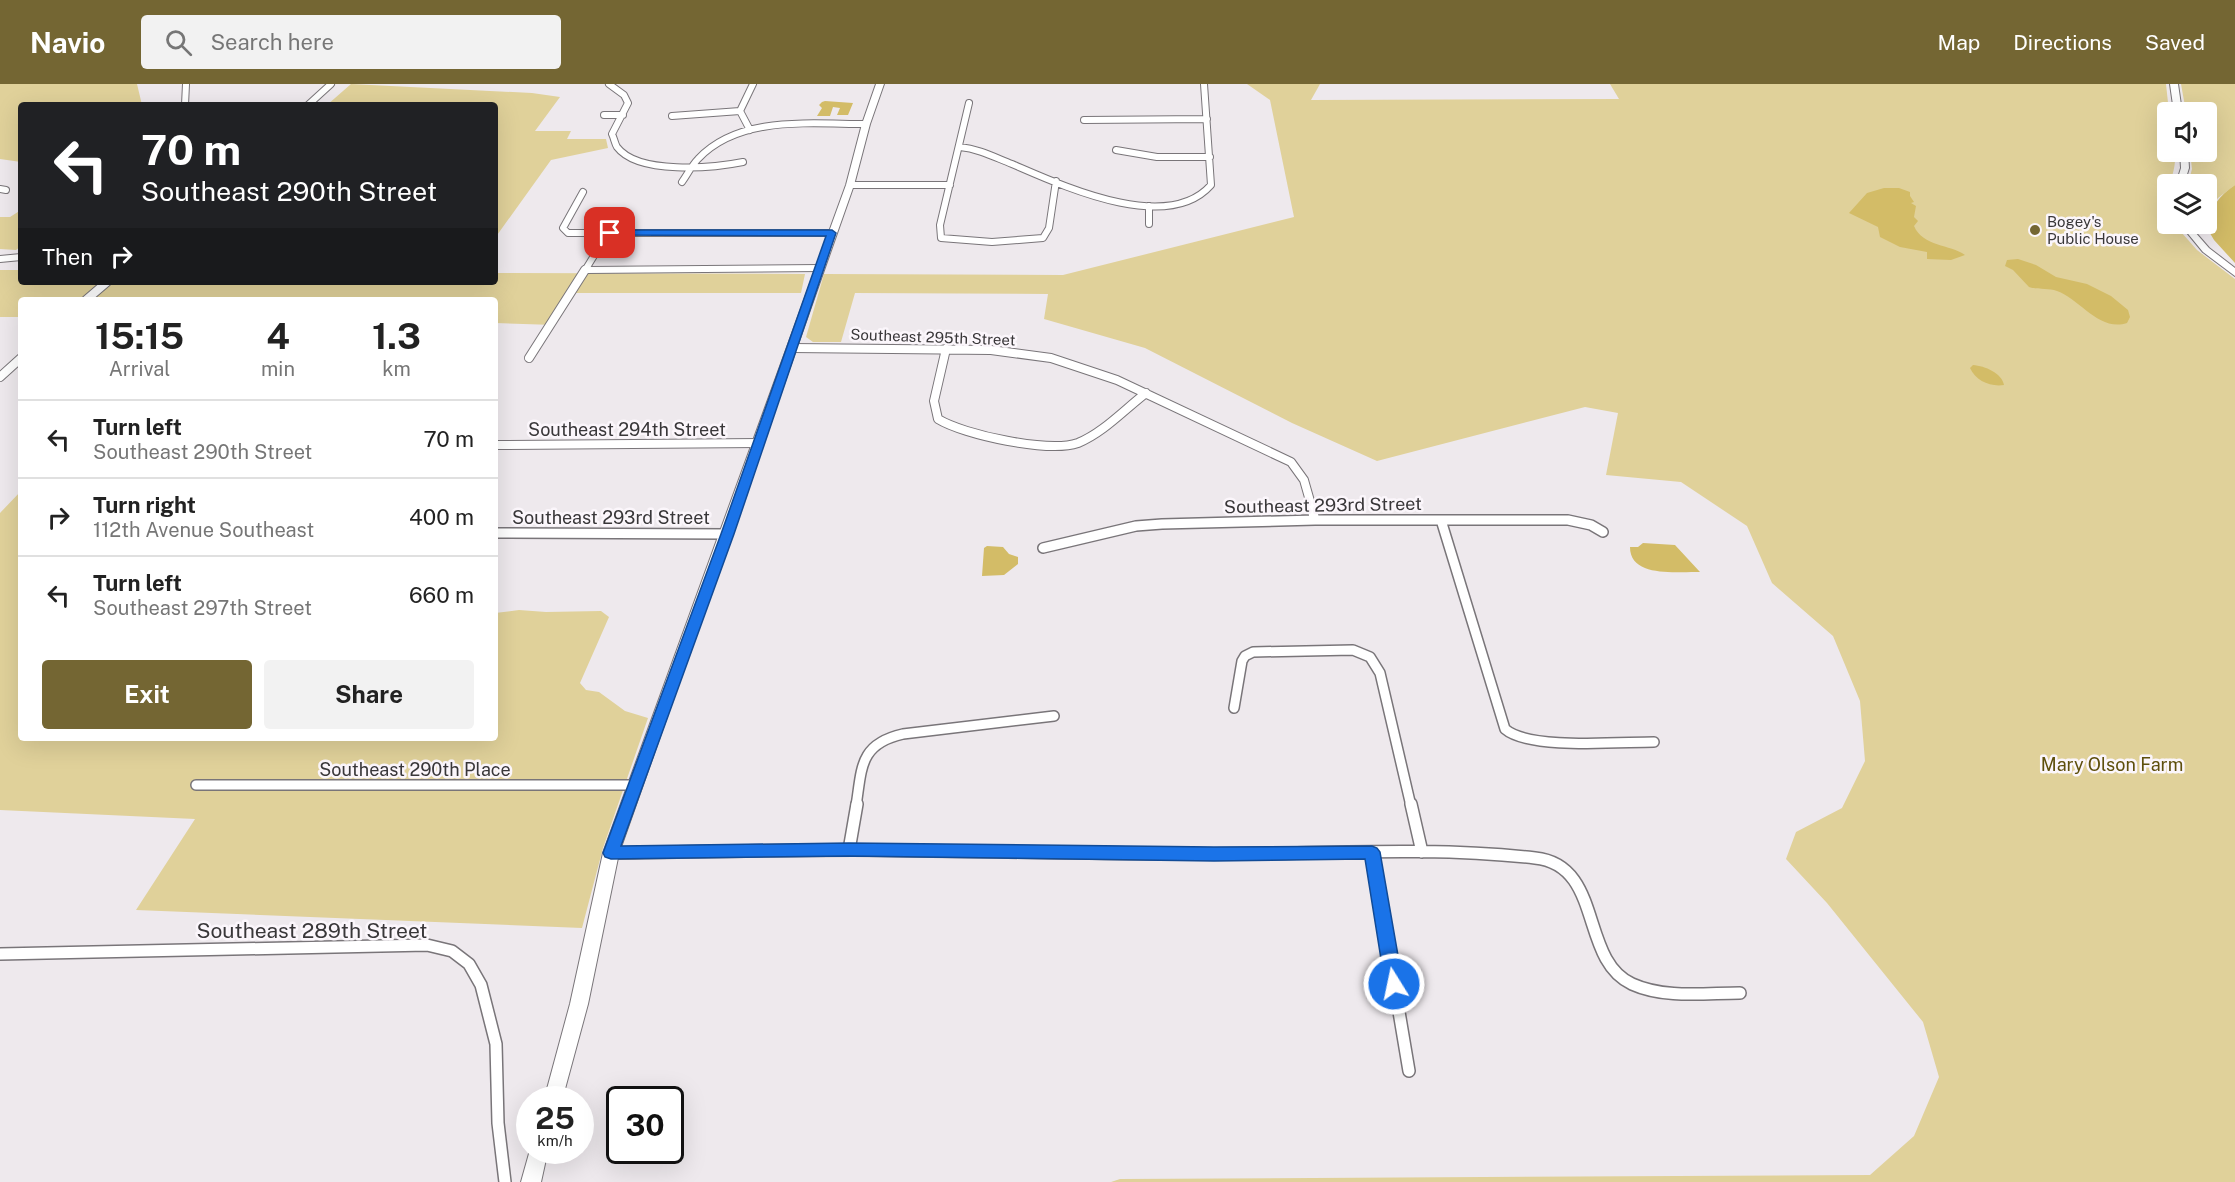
<!DOCTYPE html>
<html lang="en">
<head>
<meta charset="utf-8">
<style>
	:root { --surface:#fff; --page:#f2f2f2; --text:#222; --muted:#767676; --line:#e0e0e0; --accent:#746633 }
	body { margin:0; font-family:"Public Sans",sans-serif; background:var(--page); color:var(--text); height:100vh; display:flex; flex-direction:column; font-size:22px; white-space:nowrap }
	* { box-sizing:border-box; margin:0 }
	p { font-size:20px; color:var(--muted) }
	.icon { flex:none; width:33px; height:33px; fill:none; stroke:currentColor; stroke-width:2; stroke-linecap:round; stroke-linejoin:round }
	.map { position:relative; flex:1; overflow:hidden }
	.panel { position:absolute; left:18px; top:213px; width:480px; height:444px; display:flex; flex-direction:column; background:var(--surface); border-radius:6px; box-shadow:0 6px 24px #0002 }
	.panel>* { flex:none }
	.banner { position:absolute; left:18px; top:18px; width:480px; height:183px; border-radius:6px; box-shadow:0 6px 24px #0002; background:#202124; color:#fff; overflow:hidden }
	.buttons { position:absolute; left:2157px; top:18px; display:grid; gap:12px }
	.buttons a { display:grid; place-items:center; width:60px; height:60px; border-radius:6px; background:var(--surface); box-shadow:0 6px 24px #0002; font-size:30px }
	.speed { position:absolute; left:516px; top:1002px; display:flex; gap:12px; font-size:30px; font-weight:700; text-align:center }
	.speed>* { display:grid; place-content:center; width:78px; height:78px; border-radius:50%; background:var(--surface); box-shadow:0 6px 24px #0002; line-height:1 }
	.speed small { font-size:15px; font-weight:400 }
	.speed .limit { border:3px solid #111; border-radius:9px; background:#fff; color:#111 }
	.pin { position:absolute; display:grid; place-items:center; width:51px; height:51px; color:#fff; margin:-26px; border-radius:12px; box-shadow:0 3px 9px #0006 }
	.me { position:absolute; width:66px; margin:-33px; rotate:350deg; stroke-linejoin:round; filter:drop-shadow(0 0 4px #0008) }
	.turn { display:flex; align-items:center; gap:21px; height:126px; padding:0 24px; font-size:27px }
	.turn .icon { width:78px; height:78px; stroke-width:2.5 }
	.turn b { display:block; font-size:42px; line-height:51px }
	.then { display:flex; align-items:center; height:57px; padding:0 24px; background:#0003; gap:12px; font-size:22px }
	.eta { display:flex; justify-content:space-evenly; align-items:center; height:102px; text-align:center }
	.eta b { font-size:36px; font-weight:700; line-height:42px }
	.cta { display:flex; gap:12px; margin-top:auto; padding:12px 24px }
	.cta a { flex:1; height:69px; border-radius:6px; background:var(--accent); color:#fff; font-size:24px; font-weight:700; line-height:69px; text-align:center }
	.cta a+a { background:var(--page); color:var(--text) }
	ul { padding:0; list-style:none }
	li { display:flex; align-items:center; gap:18px; height:78px; padding:0 24px; border-top:2px solid var(--line) }
	li div { flex:1 }
	li b { display:block; font-size:22px }
	li em { font-style:normal }
	header { display:flex; align-items:center; gap:36px; box-sizing:border-box; height:84px; padding:0 30px; background:var(--accent); color:#fff }
	header strong { font-size:28px }
	nav { display:flex; gap:33px; margin-inline-start:auto; font-size:21px }
	.search { width:420px; height:54px; background:var(--page); display:flex; align-items:center; gap:15px; box-sizing:border-box; padding:0 21px; border-radius:6px; color:var(--muted); font-size:22px }
	.map>svg:first-child { display:block }
	.green { fill:#e0d19a }
	.water { fill:#d3bc67 }
	.lines { fill:none; stroke-linecap:round; stroke-linejoin:round }
	.street-far3-casing { stroke:#797579; stroke-width:8 }
	.street-far2-casing { stroke:#797579; stroke-width:10 }
	.street-far1-casing { stroke:#797579; stroke-width:12 }
	.street-casing { stroke:#797579; stroke-width:14 }
	.secondary-casing { stroke:#797579; stroke-width:2 }
	.street-far3 { stroke:#fff; stroke-width:6 }
	.street-far2 { stroke:#fff; stroke-width:8 }
	.street-far1 { stroke:#fff; stroke-width:9 }
	.street { stroke:#fff; stroke-width:11 }
	.secondary { fill:#fff; fill-rule:evenodd }
	.route { fill:#1a73e8; stroke:#114b97; stroke-width:1.5 }
	.poi-dot { fill:#746633; stroke:#fbf6fb; stroke-width:2 }
	.labels { text-anchor:middle; dominant-baseline:central; stroke-width:5; stroke-linejoin:round; paint-order:stroke }
	.far-poi-label { font-size:15px; fill:#393739; stroke:#fbf6fb; text-anchor:start }
	.far-street-label { font-size:15px; fill:#393739; stroke:#fbf6fb }
	.street-label { font-size:18px; fill:#393739; stroke:#fbf6fb }
	.park-label { font-size:18px; fill:#5e4f0c; stroke:#fbf6fb }
	.near-street-label { font-size:21px; fill:#393739; stroke:#fbf6fb }
</style>
</head>
<body>
<header>
<strong>Navio</strong>
<div class="search"><svg class="icon" aria-label="search" viewBox="0 0 24 24"><circle cx="10" cy="10" r="6"/><path d="M15 15l6 6"/></svg>Search here</div>
<nav><a>Map</a><a>Directions</a><a>Saved</a></nav>
</header>
<div class="map">
<svg width="2235" height="1098" viewBox="0 0 2235 1098">
	<rect width="100%" height="100%" fill="#eee9ed"/>
	<path class="green" d="M0,0H137L142,21H21V78L0,75Z
		M351,0L532,9L560,13L535,47H571L567,55H606L608,64L551,76L495,154V21H327Z
		M1247,0H1320L1311,16L1619,15L1610,0H2166L2169,28H2168V68H2175C2176,80 2173,89 2170,100H2168V140H2174L2197,166L2235,195V1098H1111L1120,1095L1870,1091L1914,1052L1939,993L1923,938L1827,819L1786,775L1796,748L1842,724L1865,677L1860,617L1833,552L1772,499L1747,442L1681,398L1606,391L1618,329L1585,323L1377,377L1292,339L1145,264L1044,235L1048,210L855,209L841,258H813L806,253L824,190L1063,191L1294,133L1270,16Z
		M2181,0H2235V101L2218,114L2207,131L2206,100H2188L2192,85L2190,68H2206V28H2186Z
		M21,126V162L16,166L0,165V133H10Z
		M0,186H21V198H495V189L805,190L801,209H575L554,241L495,239V216H21V233H0Z
		M21,407V654H495V529L519,526L546,528L601,527L609,533L580,599L586,606L599,608L625,627L648,634L603,764L582,844L136,826L195,735L0,726V429Z"/>
	<path class="water" d="M822,18L825,17L853,19L848,31H837L840,24L833,23L830,32H817L822,24L819,21Z
		M2235,101V179L2214,156L2207,144C2209,124 2219,112 2235,101Z
		M1884,104H1899L1910,108V112L1914,118L1911,119L1916,122L1914,133L1918,137L1914,142C1923,163 1950,160 1965,171L1951,176L1927,175V168L1900,163L1880,153L1878,143L1849,129L1867,109Z
		M2018,175L2036,181L2056,193L2087,200L2111,212L2128,226L2130,233L2127,239C2099,248 2080,215 2057,207C2048,204 2038,206 2029,203L2013,186L2005,182L2007,176Z
		M1973,281C1985,282 2002,289 2004,301C1990,303 1976,297 1970,284Z
		M1643,459L1675,461L1700,488C1680,487 1630,495 1630,463H1638Z
		M987,462L1003,463L1009,470L1018,473V480L1004,491L982,492L984,464Z"/>
	<g class="lines">
		<g class="street-far3-casing">
			<path id="street-far3" d="M609,0L624,11L628,19L612,50C614,54 615,60 617,63C638,91 713,84 743,78
				M969,19L940,141L941,154L992,158L1043,154L1049,144L1056,97
				M185,21L186,0
				M308,21L331,0
				M604,31H623
				M672,32L740,27
				M1084,36L1207,35
				M750,46L740,27L753,0
				M960,63C979,65 994,73 1012,80C1061,101 1167,151 1211,101L1204,0
				M1116,66L1157,73H1210
				M682,98C687,91 692,81 698,75C739,31 811,40 866,40
				M850,101H950
				M0,105L6,106
				M583,108L563,144L568,149H832
				M1149,122V140
				M0,175L21,173
				M586,186L820,184
				M584,188L603,157"/>
		</g>
		<g class="street-far2-casing">
			<path id="street-far2" d="M86,216L107,198
				M792,264L991,266L1051,274L1117,296L1291,378L1304,396L1312,424
				M946,265L934,317L938,335C964,351 1049,369 1078,359C1103,349 1125,325 1146,309
				M529,274L585,186
				M0,293L21,274
				M495,361L759,359"/>
		</g>
		<g class="street-far1-casing">
			<path id="street-far1" d="M1311,422L1315,436
				M1441,436L1505,645C1529,666 1619,658 1654,658
				M495,449L727,450
				M1043,464L1136,442L1162,440L1315,436H1568L1591,441L1603,448
				M1234,624L1242,577L1245,572L1253,568L1353,566L1370,573L1380,589L1411,722
				M196,701H634
				M856,722C862,684 859,660 903,650L1054,632"/>
		</g>
		<g class="street-casing">
			<path id="street" d="M1411,720L1422,768
				M849,766L857,720
				M1372,768L1409,987
				M611,769C691,768 772,766 853,766C973,767 1094,770 1215,770C1321,770 1429,762 1535,774C1604,781 1579,876 1632,900C1665,915 1706,909 1740,909
				M0,870L427,861L452,867L469,880L481,901L496,960L498,1039L505,1098"/>
		</g>
		<g class="secondary-casing">
			<path id="secondary" d="M876,0H884L870,40L854,101L619,769L588,920L562,1016H544L570,920L603,769L846,101L862,40Z
				M2170,0H2178L2182,28H2174Z
				M2180,68H2188L2189,84L2184,100H2176L2181,84Z
				M2180,140H2188L2209,164L2235,184V192L2203,168Z
				M530,1066H548L541,1098H521Z"/>
		</g>
		<use href="#street-far3" class="street-far3"/>
		<use href="#street-far2" class="street-far2"/>
		<use href="#street-far1" class="street-far1"/>
		<use href="#street" class="street"/>
		<use href="#secondary" class="secondary"/>
	</g>
	<path class="route" d="M610,146H832L836,149L734,450L621,762L849,759L1214,763L1372,762L1377,764L1380,768L1403,900L1400,905L1394,908L1388,905L1385,900L1365,775L1214,777L849,772L611,775L605,773L603,769L721,450L826,152L607,151V147Z"/>
	<circle class="poi-dot" cx="2035" cy="146" r="6"/>
	<g class="labels">
		<g class="far-poi-label">
			<text x="2047" y="137">Bogey's<tspan x="2047" dy="17">Public House</tspan></text>
		</g>
		<g class="far-street-label">
			<text transform="translate(933 253) rotate(2)">Southeast 295th Street</text>
		</g>
		<g class="street-label">
			<text x="627" y="345">Southeast 294th Street</text>
			<text transform="translate(1323 421) rotate(-1)">Southeast 293rd Street</text>
			<text x="611" y="433">Southeast 293rd Street</text>
			<text x="415" y="685">Southeast 290th Place</text>
		</g>
		<g class="park-label">
			<text x="2112" y="680">Mary Olson Farm</text>
		</g>
		<g class="near-street-label">
			<text x="312" y="846">Southeast 289th Street</text>
		</g>
	</g>
</svg>
<div class="buttons">
<a><svg class="icon" aria-label="sound" viewBox="0 0 24 24"><path d="M4 9h4l5-4v14l-5-4H4zM17 9q2 3 0 6"/></svg></a>
<a><svg class="icon" aria-label="layers" viewBox="0 0 24 24"><path d="M12 4l9 5-9 5-9-5zM3 14l9 5 9-5"/></svg></a>
</div>
<div class="speed"><div>25<small>km/h</small></div><div class="limit">30</div></div>
<div class="pin" style="left:610px;top:149px;background:#d93025"><svg class="icon" aria-label="arrive" viewBox="0 0 24 24"><path d="M6 21V4h12l-3 4 3 4H6"/></svg></div>
<svg class="me" style="left:1394px;top:900px" viewBox="-20 -20 40 40"><circle r="17" fill="#1a73e8" stroke="#fff" stroke-width="3"/><path d="M0-11L8 9 0 5-8 9z" fill="#fff"/></svg>
<div class="banner">
<div class="turn"><svg class="icon" aria-label="left" viewBox="0 0 24 24"><path d="M17 20v-9H6M10 6l-5 5 5 5"/></svg><div><b>70 m</b>Southeast 290th Street</div></div>
<div class="then">Then<svg class="icon" aria-label="right" viewBox="0 0 24 24"><path d="M7 20v-9h11M14 6l5 5-5 5"/></svg></div>
</div>
<section class="panel">
<div class="eta">
<div><b>15:15</b><p>Arrival</p></div>
<div><b>4</b><p>min</p></div>
<div><b>1.3</b><p>km</p></div>
</div>
<ul>
<li><svg class="icon" aria-label="left" viewBox="0 0 24 24"><path d="M17 20v-9H6M10 6l-5 5 5 5"/></svg><div><b>Turn left</b><p>Southeast 290th Street</p></div><em>70 m</em></li>
<li><svg class="icon" aria-label="right" viewBox="0 0 24 24"><path d="M7 20v-9h11M14 6l5 5-5 5"/></svg><div><b>Turn right</b><p>112th Avenue Southeast</p></div><em>400 m</em></li>
<li><svg class="icon" aria-label="left" viewBox="0 0 24 24"><path d="M17 20v-9H6M10 6l-5 5 5 5"/></svg><div><b>Turn left</b><p>Southeast 297th Street</p></div><em>660 m</em></li>
</ul>
<div class="cta"><a>Exit</a><a>Share</a></div>
</section>
</div>
</body>
</html>
